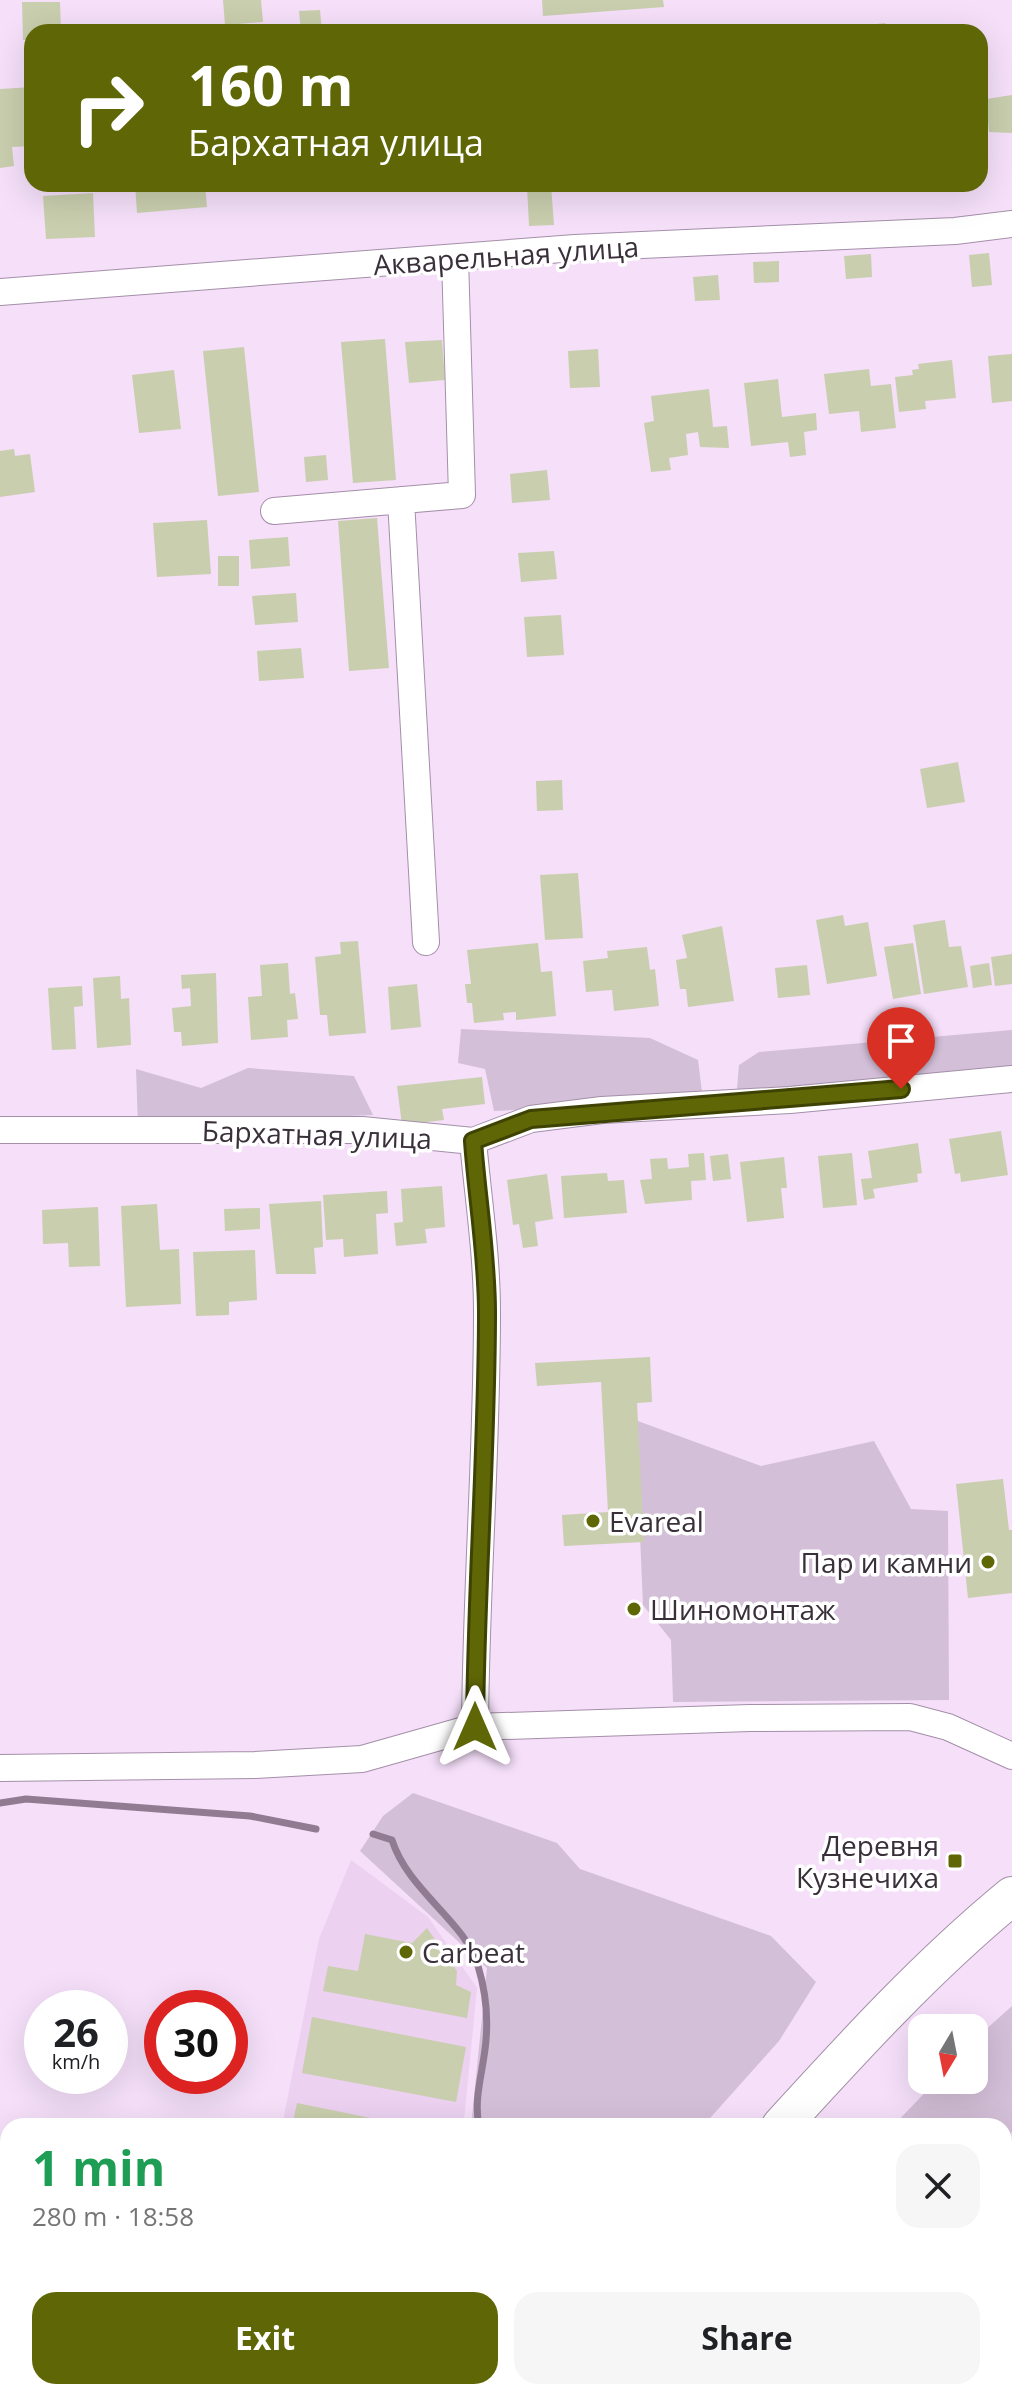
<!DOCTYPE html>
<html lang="en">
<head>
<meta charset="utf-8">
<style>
	:root { --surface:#fff; --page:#f6f6f6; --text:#202124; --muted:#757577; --accent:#5f6605 }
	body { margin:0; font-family:"Open Sans",sans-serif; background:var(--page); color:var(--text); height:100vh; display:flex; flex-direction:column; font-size:30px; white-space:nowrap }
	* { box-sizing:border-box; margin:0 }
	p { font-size:26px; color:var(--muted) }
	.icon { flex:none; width:44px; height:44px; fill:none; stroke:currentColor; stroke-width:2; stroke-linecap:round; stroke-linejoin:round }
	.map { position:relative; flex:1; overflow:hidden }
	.side { position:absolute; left:0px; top:2118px; width:1012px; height:282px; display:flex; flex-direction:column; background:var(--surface); border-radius:24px 24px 0 0; box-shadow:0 8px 32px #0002 }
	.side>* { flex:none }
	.banner { position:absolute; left:24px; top:24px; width:964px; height:168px; border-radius:24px; box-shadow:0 8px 32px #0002; background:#5f6605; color:#fff; overflow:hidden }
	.needle { width:52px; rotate:190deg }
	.tools { position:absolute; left:908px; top:2014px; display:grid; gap:16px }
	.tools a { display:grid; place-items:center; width:80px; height:80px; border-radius:16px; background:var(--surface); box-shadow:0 8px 32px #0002; font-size:40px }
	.speed { position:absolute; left:24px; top:1990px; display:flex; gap:16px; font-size:40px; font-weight:700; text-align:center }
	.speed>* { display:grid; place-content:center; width:104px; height:104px; border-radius:50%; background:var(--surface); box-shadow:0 8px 32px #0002; line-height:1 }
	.speed small { font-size:20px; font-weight:400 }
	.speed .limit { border:12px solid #d22; background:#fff; color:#111 }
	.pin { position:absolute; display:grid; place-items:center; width:68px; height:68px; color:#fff; margin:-82px -34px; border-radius:50% 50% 50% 0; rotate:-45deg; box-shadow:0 0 8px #0007 }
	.pin .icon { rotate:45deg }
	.me { position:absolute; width:88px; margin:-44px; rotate:0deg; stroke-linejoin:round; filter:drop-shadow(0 0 6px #0008) }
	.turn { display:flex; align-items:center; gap:28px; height:168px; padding:0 32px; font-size:36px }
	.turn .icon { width:104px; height:104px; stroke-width:2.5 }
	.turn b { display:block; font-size:56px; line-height:68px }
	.round { display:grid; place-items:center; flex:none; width:84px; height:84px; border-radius:24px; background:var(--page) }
	.overview { display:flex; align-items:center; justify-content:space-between; height:136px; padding:0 32px }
	h1 { font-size:48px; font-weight:700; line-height:60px; color:#1e9e55 }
	.primary-button { display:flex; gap:16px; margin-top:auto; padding:16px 32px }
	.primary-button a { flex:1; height:92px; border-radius:24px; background:var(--accent); color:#fff; font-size:32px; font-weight:700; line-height:92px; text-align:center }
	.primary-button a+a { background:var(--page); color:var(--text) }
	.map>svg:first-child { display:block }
	.built { fill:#ecd1f1 }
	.green { fill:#d4bfd8 }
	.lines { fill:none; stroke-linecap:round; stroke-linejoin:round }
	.stream { stroke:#907b93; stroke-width:7 }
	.building { fill:#c9ceae }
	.minor-casing { stroke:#a48fa8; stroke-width:28 }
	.secondary-casing { stroke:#a48fa8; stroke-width:40 }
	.minor { stroke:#fff; stroke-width:26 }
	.secondary { stroke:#fff; stroke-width:38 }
	.route-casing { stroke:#3e4203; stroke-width:20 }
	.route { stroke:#5f6605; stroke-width:14 }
	.poi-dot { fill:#5f6605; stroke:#fff; stroke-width:3 }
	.labels { text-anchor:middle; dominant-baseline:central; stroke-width:7; stroke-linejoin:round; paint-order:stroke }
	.street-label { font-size:28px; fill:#39303a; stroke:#fff }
	.poi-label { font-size:28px; fill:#39303a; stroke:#fff; text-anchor:start }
</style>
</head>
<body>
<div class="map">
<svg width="1012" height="2399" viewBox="0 0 1012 2399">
	<rect width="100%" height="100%" fill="#f5dff9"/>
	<path class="built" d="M351,1860L428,1917L477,1988L464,2120L470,2126H282L319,1939Z"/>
	<path class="green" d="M461,1029L650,1038L698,1060L703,1100L494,1111L485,1069L458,1063Z
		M1012,1030V1073L907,1084L737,1089L739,1065L759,1052Z
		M248,1068L354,1076L373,1115L138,1125L136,1069L201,1088Z
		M635,1420L761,1466L874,1441L911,1509L948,1511L949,1700L673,1702L671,1640L643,1605Z
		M413,1793L557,1843L580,1869L771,1936L816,1982L779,2041L703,2126H477L472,2117L487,1968L360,1851L383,1816Z
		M1012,2006V2131L1004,2156V2126H893L937,2080H974V2040Z
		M1004,2248L1012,2312V2399H933V2392H1004Z
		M658,2392H927L928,2399H654Z"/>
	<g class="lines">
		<path class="stream" d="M0,1803L26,1799L250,1816L316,1829
			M373,1834L392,1840C408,1891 466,1922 478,1966C485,1989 488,2017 486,2040C484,2069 473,2097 479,2126
			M1004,2270L1012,2258"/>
	</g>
	<path class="building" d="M223,0H261L263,22L225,25Z
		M542,0H663L664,7L543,16Z
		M22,2H60L61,32H32V40H23Z
		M320,10L322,32H301L299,11Z
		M885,23L886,32H852L851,27Z
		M32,87V146L12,147L14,166L0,168V89Z
		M1012,95V133L989,132L986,99Z
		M135,184H205L207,207L137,213Z
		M551,185L554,225L529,226L527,186Z
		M93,193L95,237L46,239L43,196Z
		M989,253L992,285L972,287L969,255Z
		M871,254L872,277L846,279L844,256Z
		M779,261V282L754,283L753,262Z
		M718,275L720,300L695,301L693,277Z
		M385,339L396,480L353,483L341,342Z
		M442,340L445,380L409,383L405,342Z
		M244,347L259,492L218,496L203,351Z
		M598,349L600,387L570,388L568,351Z
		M1012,354V401L992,403L988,356Z
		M952,360L956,398L925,401L926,409L899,412L895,377L913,375L912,370L919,369L918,364Z
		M869,369L871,386L891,384L896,428L861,432L859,411L829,414L824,374Z
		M174,370L181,429L139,433L132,375Z
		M778,379L782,417L816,413L817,430L804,432L806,455L790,457L788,442L751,446L744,383Z
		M709,389L713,427L727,426L729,448L700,447L698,432L686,434L688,455L669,458L671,470L651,472L644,423L654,421L651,396Z
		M14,449L15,456L30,454L35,492L0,497V451Z
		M326,455L328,480L306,482L304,457Z
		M547,470L550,500L512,503L510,474Z
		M377,518L389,668L349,671L338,521Z
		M207,520L211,574L157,577L153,523Z
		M288,537L290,566L251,569L249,540Z
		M554,551L557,579L521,582L518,553Z
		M218,556H239V586H218Z
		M296,593L298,622L255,625L252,596Z
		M561,615L564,655L527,657L524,617Z
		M301,648L304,678L259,681L257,651Z
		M958,762L965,802L927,808L920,769Z
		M562,780L563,810L537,811L536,781Z
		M578,873L583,938L545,940L540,875Z
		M843,915L845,926L868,922L877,976L827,984L816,920Z
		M945,920L949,947L961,946L968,987L924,994L913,925Z
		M722,926L734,1001L688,1007L686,989H680L676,960L687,958L682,935Z
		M358,941L366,1033L329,1036L327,1015H320L315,957L341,954L340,942Z
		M538,943L541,972L552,971L556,1016L516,1020V1012L503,1013L504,1020L474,1023L472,1003H467L465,984H471L467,950Z
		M913,943L921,994L893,999L884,947Z
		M647,947L650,970L655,969L659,1006L614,1011L612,990L586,992L583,961L608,958L607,951Z
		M1012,954V984L995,986L991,957Z
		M288,963L290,994L295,993L298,1019L287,1020L288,1037L251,1040L248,997L262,996L260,965Z
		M989,963L992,985L973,988L970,966Z
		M807,965L810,995L778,998L775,968Z
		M216,973L218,1043L182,1046L181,1032H174L172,1008L191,1006L190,988L182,989L181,975Z
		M120,976L121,999L129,998L131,1045L97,1048L93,978Z
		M417,984L421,1027L391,1030L388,987Z
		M82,986L83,1006L74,1007L76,1049L52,1050L48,988Z
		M482,1077L485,1104L442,1109L444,1120L402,1125L397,1086Z
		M1001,1131L1008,1175L961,1182L960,1173L955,1174L949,1139Z
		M918,1143L922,1173L917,1174L918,1182L873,1189L875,1198L864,1200L861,1179L872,1178L868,1151Z
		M704,1153L706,1180L691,1181L692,1200L645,1204L640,1180L652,1179L650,1159L667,1158L668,1169L689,1167L688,1154Z
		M852,1153L857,1205L823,1208L818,1156Z
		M728,1154L731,1179L713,1181L710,1156Z
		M784,1157L787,1188H781L784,1218L747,1222L740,1162Z
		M607,1173L608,1181L624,1180L627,1213L564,1218L561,1176Z
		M547,1174L553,1219L535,1222L538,1246L523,1248L519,1224L513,1225L507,1180Z
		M442,1186L445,1227L425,1229L427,1243L396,1246L394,1223L403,1222L401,1189Z
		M387,1191L388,1213L376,1214L378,1254L344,1257L343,1239L326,1240L323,1195Z
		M321,1201L323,1247L314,1248L316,1274H276L269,1204Z
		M157,1204L160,1250L179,1249L181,1304L126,1307L121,1206Z
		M98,1207L100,1266L69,1267L68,1243L43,1244L42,1210Z
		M260,1208V1229L225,1231L224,1209Z
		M255,1250L257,1300L229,1302V1315L196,1316L193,1252Z
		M650,1357L652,1402L637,1403L644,1542L564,1546L562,1515L608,1512L601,1382L537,1386L535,1363Z
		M1003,1479L1009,1530H1012V1593L968,1598L956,1484Z
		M427,1928L457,1971L456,1985L471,1992L467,2018L323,1991L328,1966L358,1971L365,1934L412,1943Z
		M312,2017L466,2047L456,2102L302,2073Z
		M297,2103L405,2125V2126H292Z
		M245,2392H424L423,2399H250L244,2398Z"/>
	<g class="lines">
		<g class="minor-casing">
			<path id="minor" d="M0,292L575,248L955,231L1012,224
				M401,500L426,942
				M274,511L462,495L455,258
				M0,1130H362L473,1141L531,1119L602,1110L790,1100L1012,1079
				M473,1141C478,1197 487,1255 487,1312C487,1450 476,1589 475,1727
				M0,1768L255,1765L362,1759L475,1727L750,1718L910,1717L948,1727L1012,1756"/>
		</g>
		<g class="secondary-casing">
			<path id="secondary" d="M781,2126C854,2046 928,1965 1012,1896
				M522,2399L530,2392
				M571,2399L574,2392"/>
		</g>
		<use href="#minor" class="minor"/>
		<use href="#secondary" class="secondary"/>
	</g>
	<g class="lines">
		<g class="route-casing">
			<path id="route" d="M475,1727C476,1589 487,1450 487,1312C487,1255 477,1197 473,1141L531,1119L901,1089"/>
		</g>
		<use href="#route" class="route"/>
	</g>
	<g class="poi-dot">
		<circle cx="593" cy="1521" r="8"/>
		<circle cx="988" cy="1562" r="8"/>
		<circle cx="634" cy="1609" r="8"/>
		<rect x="947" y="1853" width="16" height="16" rx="4"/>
		<circle cx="406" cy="1952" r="8"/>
	</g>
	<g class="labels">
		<g class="street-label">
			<text transform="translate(506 255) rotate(-4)">Акварельная улица</text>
			<text transform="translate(317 1134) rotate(2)">Бархатная улица</text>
		</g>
		<g class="poi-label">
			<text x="609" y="1521">Evareal</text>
			<text x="972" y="1562" text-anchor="end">Пар и камни</text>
			<text x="650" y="1609">Шиномонтаж</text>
			<text x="939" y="1845" text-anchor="end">Деревня<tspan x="939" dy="32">Кузнечиха</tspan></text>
			<text x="422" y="1952">Carbeat</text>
		</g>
	</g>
</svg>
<div class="tools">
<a><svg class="needle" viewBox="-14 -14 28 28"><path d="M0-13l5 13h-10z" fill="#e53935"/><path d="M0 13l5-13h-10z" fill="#757577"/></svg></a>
</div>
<div class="speed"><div>26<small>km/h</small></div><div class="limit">30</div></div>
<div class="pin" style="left:901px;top:1089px;background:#d93025"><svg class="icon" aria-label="arrive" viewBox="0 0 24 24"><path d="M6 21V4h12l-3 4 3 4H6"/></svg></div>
<svg class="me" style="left:475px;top:1727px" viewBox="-20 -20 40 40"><path d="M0-17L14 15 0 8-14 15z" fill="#5f6605" stroke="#fff" stroke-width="4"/></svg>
<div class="banner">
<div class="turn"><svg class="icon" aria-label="right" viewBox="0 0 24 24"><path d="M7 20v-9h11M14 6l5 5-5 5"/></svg><div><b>160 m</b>Бархатная улица</div></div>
</div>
<section class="side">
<div class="overview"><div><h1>1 min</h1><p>280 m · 18:58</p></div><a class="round"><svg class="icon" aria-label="close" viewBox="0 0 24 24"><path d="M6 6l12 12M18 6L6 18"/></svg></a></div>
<div class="primary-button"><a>Exit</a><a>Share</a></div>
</section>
</div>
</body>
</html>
